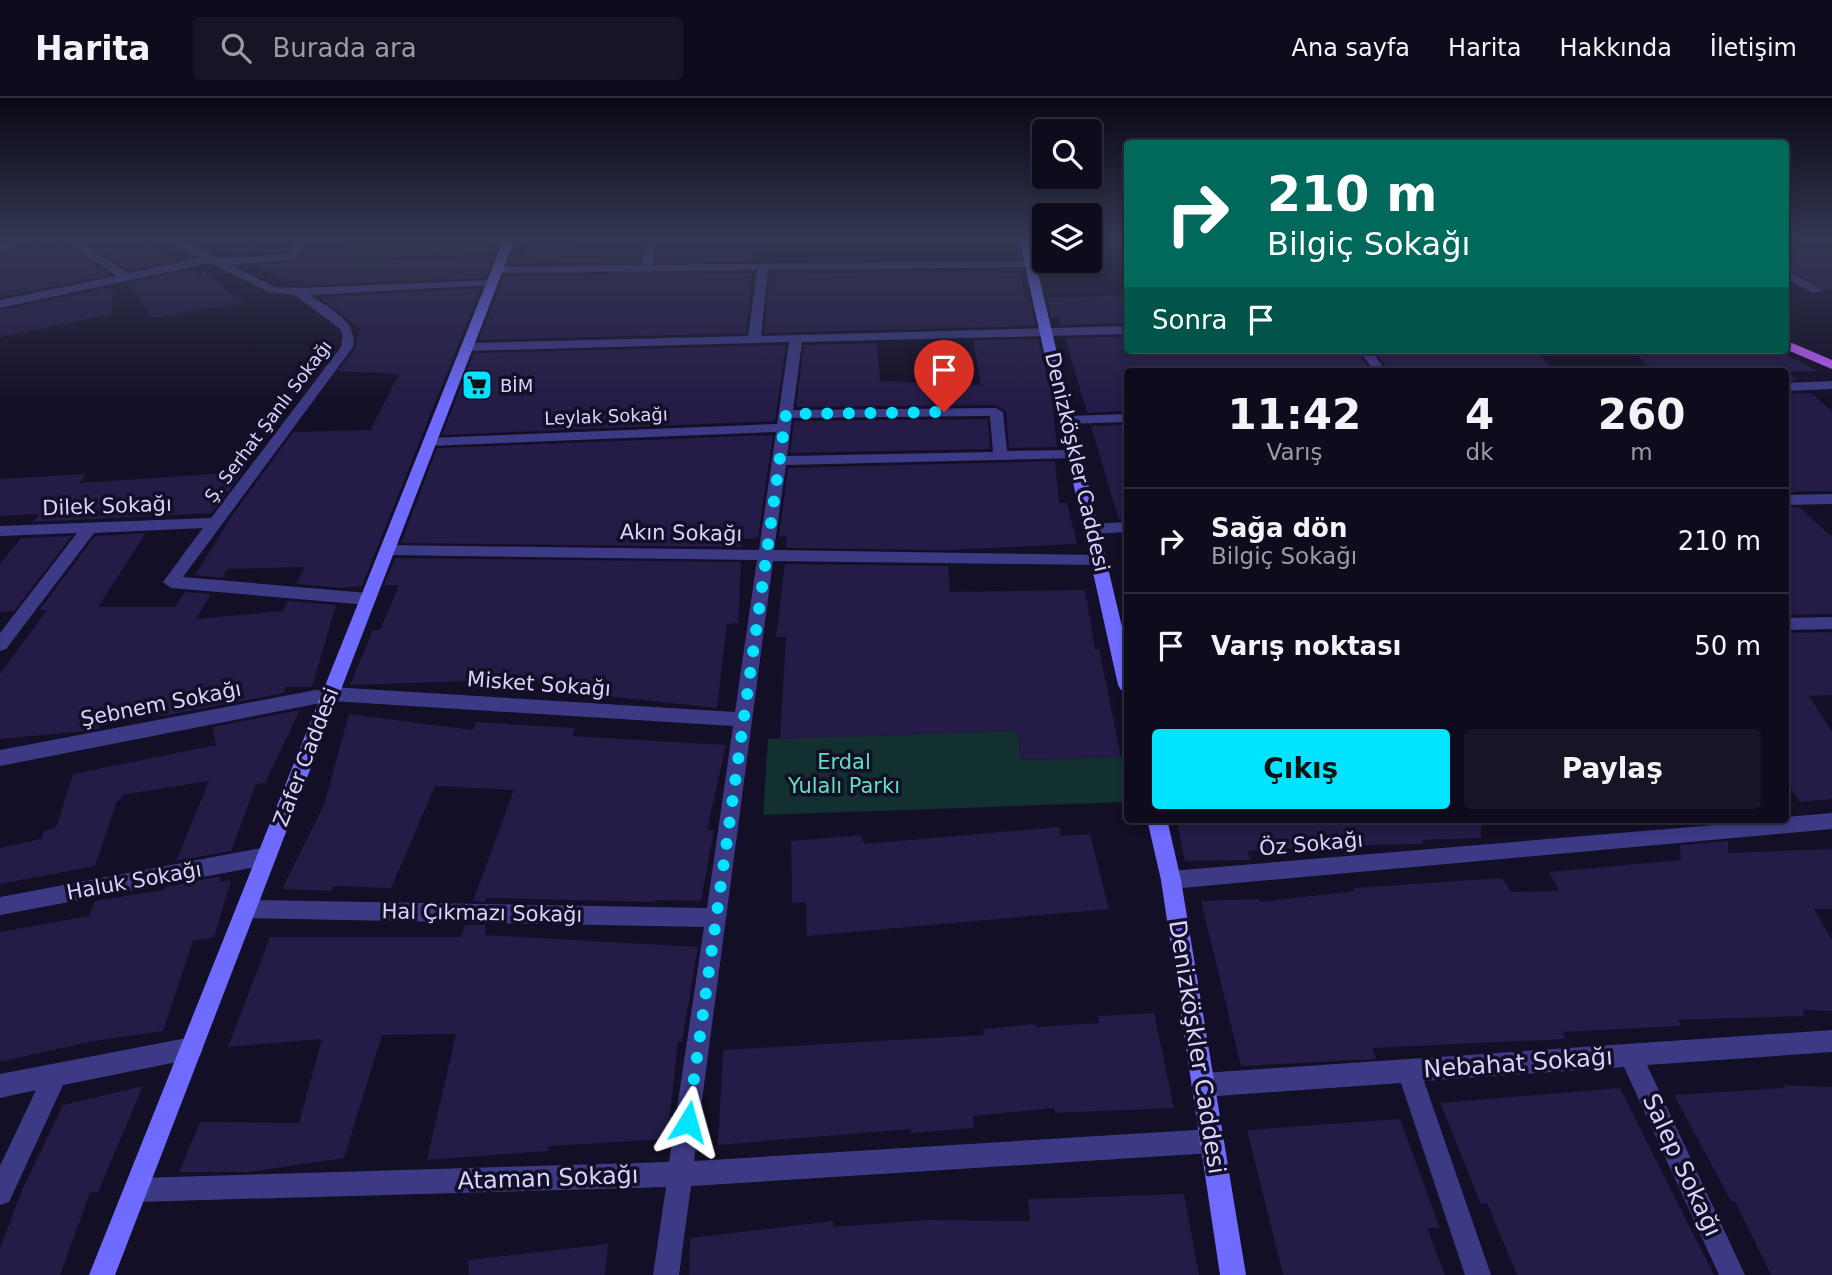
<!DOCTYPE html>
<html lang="tr">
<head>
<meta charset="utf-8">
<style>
	:root { --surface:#0e0b1c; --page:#171425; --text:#f1f3f6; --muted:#9b9ba3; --line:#2e2b3b; --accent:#00e5ff }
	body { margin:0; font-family:"DejaVu Sans",sans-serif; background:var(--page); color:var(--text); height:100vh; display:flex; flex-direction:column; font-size:26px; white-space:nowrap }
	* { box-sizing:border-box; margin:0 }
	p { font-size:23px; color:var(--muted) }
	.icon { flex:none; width:38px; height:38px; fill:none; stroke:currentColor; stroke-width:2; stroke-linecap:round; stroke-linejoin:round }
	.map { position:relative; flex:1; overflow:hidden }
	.side { position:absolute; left:1124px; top:270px; width:665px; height:455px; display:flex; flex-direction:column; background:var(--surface); border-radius:7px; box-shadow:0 4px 10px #0003,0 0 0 2px var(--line) }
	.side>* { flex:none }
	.top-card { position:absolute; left:1124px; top:42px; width:665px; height:214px; border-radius:7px; box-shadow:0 4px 10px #0003,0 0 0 2px var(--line); background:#00695c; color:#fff; overflow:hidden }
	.controls { position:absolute; left:1032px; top:21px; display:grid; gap:14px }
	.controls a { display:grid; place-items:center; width:70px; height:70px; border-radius:7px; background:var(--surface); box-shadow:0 4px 10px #0003,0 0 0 2px var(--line); font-size:35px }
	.pin { position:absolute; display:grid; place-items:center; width:60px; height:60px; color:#fff; margin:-72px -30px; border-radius:50% 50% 50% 0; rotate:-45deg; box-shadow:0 0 7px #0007 }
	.pin .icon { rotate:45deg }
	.me { position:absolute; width:77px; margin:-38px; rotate:8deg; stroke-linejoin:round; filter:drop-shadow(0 0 5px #0008) }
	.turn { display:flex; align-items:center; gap:24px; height:147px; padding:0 28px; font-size:32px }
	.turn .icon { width:91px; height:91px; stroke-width:2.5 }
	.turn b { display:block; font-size:49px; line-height:60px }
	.then { display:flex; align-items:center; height:66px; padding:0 28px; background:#0003; gap:14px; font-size:26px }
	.eta { display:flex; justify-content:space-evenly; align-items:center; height:119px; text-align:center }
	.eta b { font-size:42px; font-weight:600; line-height:49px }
	.action { display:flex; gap:14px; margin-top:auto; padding:14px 28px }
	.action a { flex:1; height:80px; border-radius:7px; background:var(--accent); color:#111; font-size:28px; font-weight:600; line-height:80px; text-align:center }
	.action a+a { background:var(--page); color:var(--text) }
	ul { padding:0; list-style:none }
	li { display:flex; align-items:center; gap:21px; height:105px; padding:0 28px; border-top:2px solid var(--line) }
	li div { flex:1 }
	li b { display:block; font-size:26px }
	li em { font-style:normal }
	header { display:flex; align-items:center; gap:42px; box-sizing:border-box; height:98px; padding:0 35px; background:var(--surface); border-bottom:2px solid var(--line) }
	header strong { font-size:33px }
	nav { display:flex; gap:38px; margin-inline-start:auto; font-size:24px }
	.search { width:490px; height:63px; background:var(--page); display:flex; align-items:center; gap:18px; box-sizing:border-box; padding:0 24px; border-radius:7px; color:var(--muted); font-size:26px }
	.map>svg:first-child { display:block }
	.green { fill:#12302f }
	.building { fill:#241b47 }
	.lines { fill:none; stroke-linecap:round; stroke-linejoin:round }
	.street { fill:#3d3a85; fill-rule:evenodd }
	.secondary { fill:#6f6bff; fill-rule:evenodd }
	.primary { fill:#c25bff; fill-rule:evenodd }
	.route { stroke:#00e5ff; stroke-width:12; stroke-dasharray:0 21.6 }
	.labels { text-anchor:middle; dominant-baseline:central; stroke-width:7; stroke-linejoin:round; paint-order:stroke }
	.far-poi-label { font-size:18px; fill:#d9d4ff; stroke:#130f26; text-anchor:start }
	.far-street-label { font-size:18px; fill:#d9d4ff; stroke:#130f26 }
	.street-label { font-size:21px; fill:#d9d4ff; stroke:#130f26 }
	.park-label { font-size:21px; fill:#5fe0c0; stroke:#130f26 }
	.near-street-label { font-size:24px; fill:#d9d4ff; stroke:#130f26 }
</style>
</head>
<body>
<header>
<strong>Harita</strong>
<div class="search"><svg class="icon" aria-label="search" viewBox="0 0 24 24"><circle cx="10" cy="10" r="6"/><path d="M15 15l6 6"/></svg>Burada ara</div>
<nav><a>Ana sayfa</a><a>Harita</a><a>Hakkında</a><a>İletişim</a></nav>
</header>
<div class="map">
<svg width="1832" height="1177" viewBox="0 0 1832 1177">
	<rect width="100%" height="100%" fill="#130f26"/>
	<path class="green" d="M316,141H495L491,154L303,164Z
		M1017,633L1021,662L1121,659L1127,686V704L763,717L768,641Z"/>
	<path class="building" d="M39,141H59L110,177L0,199V154Z
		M80,141H145L177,162L129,172Z
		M203,141H293L285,153L234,157Z
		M309,141H348L349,165L494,158L486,180L305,187L300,182L284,183L254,167L295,164Z
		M619,141H644L639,164L508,166L512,157H522L526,145Z
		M755,141L753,163L656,164L660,143Z
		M1822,148L1832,154V192L1826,193L1785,170V152Z
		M191,172L200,178L203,173L244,205L152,220L127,185Z
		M922,174L1021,175L1024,200H1029L1036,228L764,235L770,176Z
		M752,175L746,235L479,242L504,178Z
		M113,189L112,216L0,239V212Z
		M481,190L362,488L342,490L296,486L305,469L227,471L222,480L195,477L231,419L293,334L370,332L399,276L338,273L355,251L360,231L320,199Z
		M1127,197V225L1061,227L1059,218L1051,219L1047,200Z
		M1127,239V252H1356L1371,273H1127V313L1087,315L1065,240Z
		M1038,241L1052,300L1057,349L1009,350L1006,314L996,307L796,309L804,247L877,245L880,283L981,287L973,242Z
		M786,247L775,323L442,337L474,255Z
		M1374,252H1535L1555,273H1389Z
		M1633,252H1777L1818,273H1787L1797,282H1785V273H1653Z
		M1811,295L1832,313V393L1785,394V296Z
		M988,321L990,351L790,355L794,323Z
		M1127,327V421L1119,422L1091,328Z
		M773,337L758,440L743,441L742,449L401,445L437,350Z
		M1055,363L1059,405H1067L1077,446L947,452L786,450L787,438L779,439L788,370Z
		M243,374L212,415L33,424L39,416L0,418V381L86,376L80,385Z
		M1799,409L1832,439V516L1785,517V410Z
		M146,435L98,509H175L185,494L211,496L196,521L283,513L288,503L336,507L312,589H285L284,595L168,617L101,623L98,631L86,633L0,641V576L47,512H39L95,438Z
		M72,438L14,513L0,514V466L21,440Z
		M395,460L741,464L738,525L727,526L717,610L578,595L580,588L470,580L469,583L350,587L373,532H380L399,487H384Z
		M785,466L948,468L950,494L1085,492L1095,551H1099L1121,659L1021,662L1017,633L780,641L786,539H776Z
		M1832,534V597L1809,598L1832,634V701L1800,704L1785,682V535Z
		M300,612L265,685L256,686L231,753L176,763L209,683L122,697L121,702L117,703L95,768L0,786V750L41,741L44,733L56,730L73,676L216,647L213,629Z
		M349,616L473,632L476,624L575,630L572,638L726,647L707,732H714L701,803L655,802V804L486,800V804L473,803L514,692L435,688L391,790L334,788L331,793L282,791L324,707Z
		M1176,721H1481V740L1422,742L1423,746L1323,748L1248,753L1250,762L1185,763Z
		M1059,729L1061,738L1090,736L1109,811L807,838L806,804L792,805L791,743L861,737L864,746Z
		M1728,743V755L1832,751V811H1814L1832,842V913L1802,912L1805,918L1678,922L1681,928L1563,934L1566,941L1372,950L1376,961L1241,968L1201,803L1259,801L1260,804L1355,793L1354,790L1502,780L1511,794L1559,793L1549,774L1681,762L1680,747Z
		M221,778L219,784L231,782L214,839L193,843L163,933L88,944L0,964V834L89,818L95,803L164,792L166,789Z
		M465,827H485V837L698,849L682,944H678L667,1041L549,1048L548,1053L427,1062L456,936L382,937L344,1060L249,1074H179L200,1024L299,1025L322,941L228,949L270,839H461Z
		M1154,915L1174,1010L1055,1015L1054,1010L973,1018L974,1030L911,1035V1031L718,1047L723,952L984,937L983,931L1035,926L1036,929L1099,925L1098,918Z
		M1783,987L1832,989V1177H1771L1735,1103H1731L1674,997L1785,990Z
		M143,988L98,1094L90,1095L60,1177H0V1150L23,1090L63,1007Z
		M1620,990L1714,1177H1517L1487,1105L1481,1106L1440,1005Z
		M1400,1021L1440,1130H1427L1445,1177H1283L1247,1032Z
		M1184,1096L1199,1177H689L690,1140L833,1123V1129L927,1122L1030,1123L1028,1101Z
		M608,1146L605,1177H469L468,1162Z"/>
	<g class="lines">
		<path class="street" d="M18,141H37L0,152V146Z
			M62,141H75L128,175L201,160L166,141H180L220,161L287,156L296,141H307L295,161L231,167L275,189L298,190L497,182L499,184L493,187L310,197C329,211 358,222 353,249L183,479L368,495L374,497L376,501L374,505L368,507L171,490L163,484L203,430L94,435L6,551L0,553V535L77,435L0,438V428L211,420L341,249L343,238L340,231L295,197L269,194L210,165L0,210V202L117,178Z
			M647,141H658L653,167L1031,163L1037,166L1031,169L768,172L761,238L1127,228V236L802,244L793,312L996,310L1003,314L1007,353L1075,352L1082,356L1075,360L786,367L774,452L1099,457L1107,462L1099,467L773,463L694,1063L1212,1031L1221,1034L1224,1043L1221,1052L1212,1055L691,1088L679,1177H653L666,1089L136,1104L127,1101L124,1092L127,1083L136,1080L669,1064L704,829L247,820L240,818L237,811L240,804L247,802L707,810L733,628L331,603L0,668V652L331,589L735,614L757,462L388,457L380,452L388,447L759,452L776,334L430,348L423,344L430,340L777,326L789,244L468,253L462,249L468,245L748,238L757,172L498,175L492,172L498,169L641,167ZM990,318L993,354L787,358L792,320Z
			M1785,172L1821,191L1823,193L1813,195L1785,180Z
			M1359,252H1371L1386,273H1374Z
			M1832,283V291L1785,293V285Z
			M1127,316V324L1067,326L1060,322L1067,318Z
			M1832,396V406L1785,407V397Z
			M1127,424V434L1092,436L1084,431L1092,426Z
			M1832,519V531L1785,532V520Z
			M1832,715V731L1171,791L1164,788L1161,782L1164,776L1171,773L1785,721V719Z
			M267,749L274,752L277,758L274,764L267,767L0,817V799Z
			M1832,932V954L1647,967L1745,1177H1719L1624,969L1424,983L1491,1177H1465L1401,985L1203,999L1195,995L1191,987L1195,979L1203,975Z
			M192,939L200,942L203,950L200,958L192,961L63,987L9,1104L0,1107V1068L36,992L0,1000V976Z"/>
		<path class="secondary" d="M504,141H515L115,1177H89Z
			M1019,141H1030L1127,550V594L1121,592L1118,587Z
			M1147,721H1167L1181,782L1246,1177H1220L1161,782Z"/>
		<path class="primary" d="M1785,242L1832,262V271L1785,251Z"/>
	</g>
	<linearGradient id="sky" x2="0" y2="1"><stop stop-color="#0a0815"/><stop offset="0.46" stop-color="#333752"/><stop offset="1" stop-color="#333752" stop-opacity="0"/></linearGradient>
	<rect width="1832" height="306" fill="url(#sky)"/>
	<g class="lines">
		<path class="route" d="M688,1024L786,316L944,314"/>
	</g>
	<defs>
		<g id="supermarket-square" transform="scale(1.575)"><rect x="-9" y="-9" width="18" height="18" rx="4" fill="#00e5ff" stroke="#130f26"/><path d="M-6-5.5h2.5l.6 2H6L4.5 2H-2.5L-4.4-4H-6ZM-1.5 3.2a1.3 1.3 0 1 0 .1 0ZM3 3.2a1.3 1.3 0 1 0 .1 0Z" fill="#111"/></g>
	</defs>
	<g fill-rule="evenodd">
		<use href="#supermarket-square" x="477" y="287"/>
	</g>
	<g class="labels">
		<g class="far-poi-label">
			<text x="500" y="287">BİM</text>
		</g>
		<g class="far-street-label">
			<text transform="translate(606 318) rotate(-2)">Leylak Sokağı</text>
			<text transform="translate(268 323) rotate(-53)">Ş. Serhat Şanlı Sokağı</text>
		</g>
		<g class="street-label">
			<text transform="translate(1077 364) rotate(77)">Denizköşkler Caddesi</text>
			<text transform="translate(107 408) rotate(-2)">Dilek Sokağı</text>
			<text transform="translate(681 435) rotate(1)">Akın Sokağı</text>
			<text transform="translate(539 586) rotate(4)">Misket Sokağı</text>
			<text transform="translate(161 606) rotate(-11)">Şebnem Sokağı</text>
			<text transform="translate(306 659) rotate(-69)">Zafer Caddesi</text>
			<text transform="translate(1311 746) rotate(-5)">Öz Sokağı</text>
			<text transform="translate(134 783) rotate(-10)">Haluk Sokağı</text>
			<text transform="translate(482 815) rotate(1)">Hal Çıkmazı Sokağı</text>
		</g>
		<g class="park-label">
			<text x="844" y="664">Erdal<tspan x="844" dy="24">Yulalı Parkı</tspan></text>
		</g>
		<g class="near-street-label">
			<text transform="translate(1197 949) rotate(81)">Denizköşkler Caddesi</text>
			<text transform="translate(1518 965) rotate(-4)">Nebahat Sokağı</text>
			<text transform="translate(1682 1067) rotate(65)">Salep Sokağı</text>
			<text transform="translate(548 1080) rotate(-2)">Ataman Sokağı</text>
		</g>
	</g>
</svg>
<div class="controls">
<a><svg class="icon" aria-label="search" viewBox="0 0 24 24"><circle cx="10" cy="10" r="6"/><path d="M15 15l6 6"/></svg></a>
<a><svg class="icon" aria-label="layers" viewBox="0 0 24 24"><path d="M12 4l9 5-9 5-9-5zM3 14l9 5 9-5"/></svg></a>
</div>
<div class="pin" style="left:944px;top:314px;background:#d93025"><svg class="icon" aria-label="arrive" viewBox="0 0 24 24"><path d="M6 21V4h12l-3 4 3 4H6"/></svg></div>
<svg class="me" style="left:688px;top:1024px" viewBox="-20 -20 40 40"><path d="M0-17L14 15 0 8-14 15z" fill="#00e5ff" stroke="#fff" stroke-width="4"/></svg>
<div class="top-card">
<div class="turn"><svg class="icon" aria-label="right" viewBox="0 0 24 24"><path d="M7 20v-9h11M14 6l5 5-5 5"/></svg><div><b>210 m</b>Bilgiç Sokağı</div></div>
<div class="then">Sonra<svg class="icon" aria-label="arrive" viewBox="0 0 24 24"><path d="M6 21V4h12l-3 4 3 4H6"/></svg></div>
</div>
<section class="side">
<div class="eta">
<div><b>11:42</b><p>Varış</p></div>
<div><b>4</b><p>dk</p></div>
<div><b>260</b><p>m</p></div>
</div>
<ul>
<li><svg class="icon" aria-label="right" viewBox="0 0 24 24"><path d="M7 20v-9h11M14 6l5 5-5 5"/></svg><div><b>Sağa dön</b><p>Bilgiç Sokağı</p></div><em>210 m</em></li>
<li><svg class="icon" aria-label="arrive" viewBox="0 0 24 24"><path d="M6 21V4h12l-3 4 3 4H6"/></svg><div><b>Varış noktası</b></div><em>50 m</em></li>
</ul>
<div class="action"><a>Çıkış</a><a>Paylaş</a></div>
</section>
</div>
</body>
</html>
